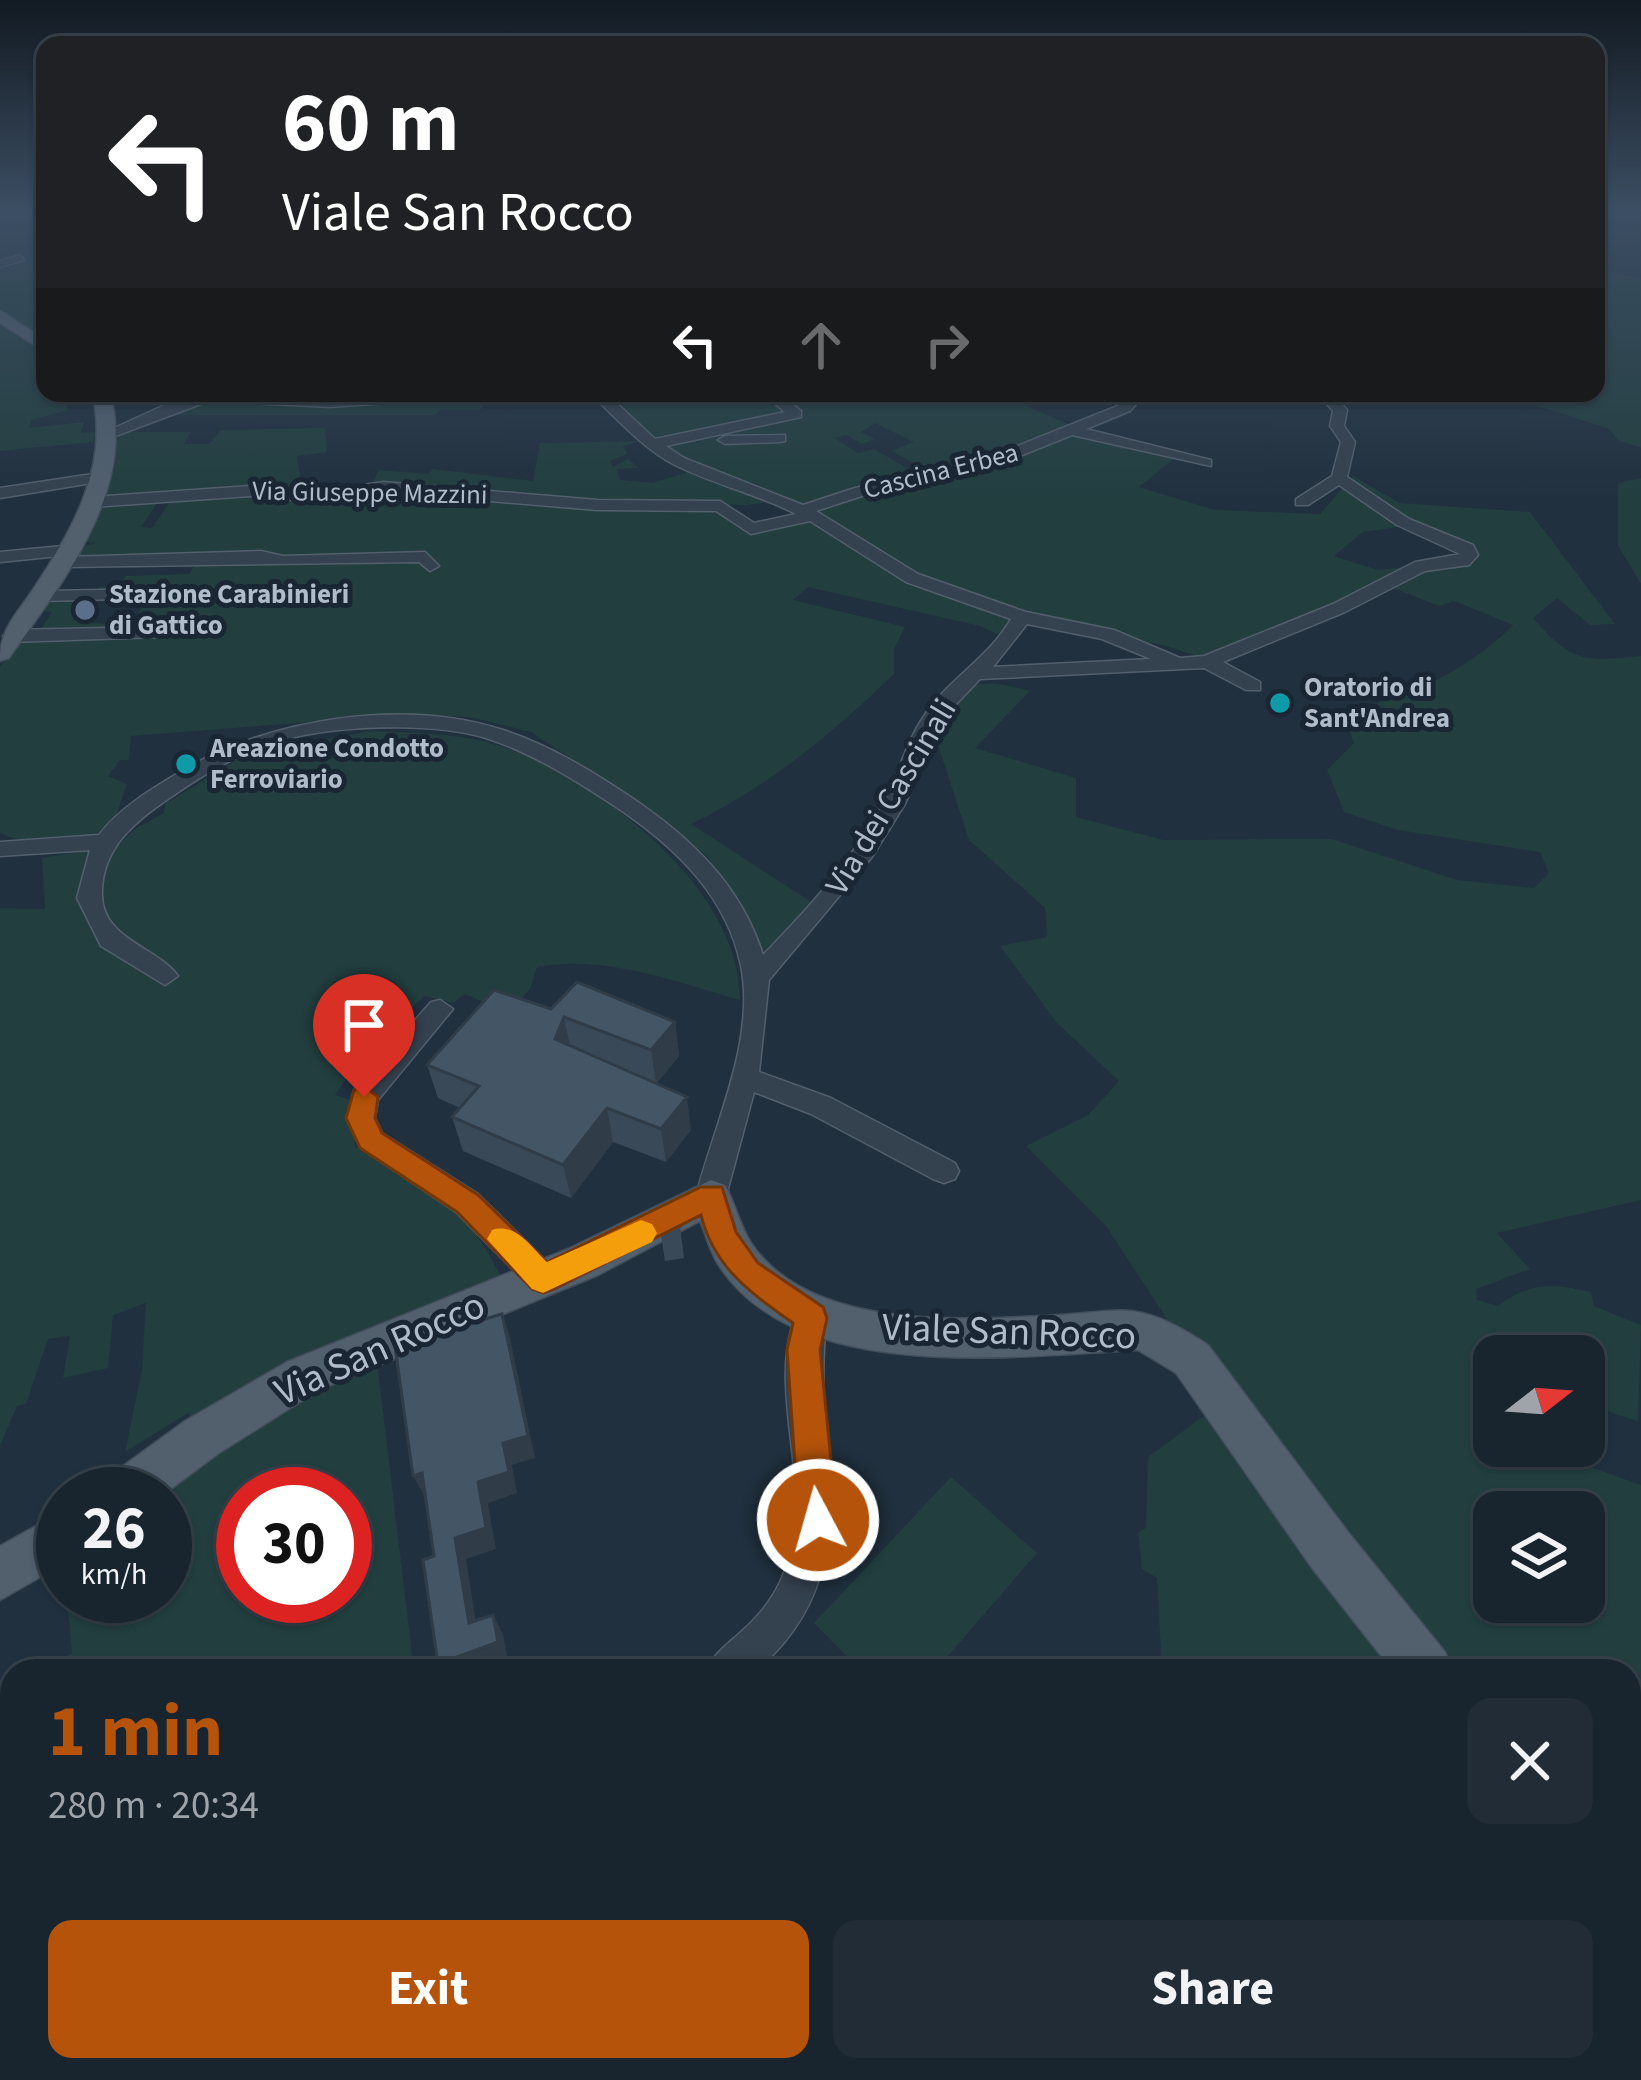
<!DOCTYPE html>
<html lang="en">
<head>
<meta charset="utf-8">
<style>
	:root { --surface:#18242e; --page:#212c36; --text:#f1f3f6; --muted:#9fa4aa; --line:#36414a; --accent:#b45309 }
	body { margin:0; font-family:"Source Sans 3",sans-serif; background:var(--page); color:var(--text); height:100vh; display:flex; flex-direction:column; font-size:45px; white-space:nowrap }
	* { box-sizing:border-box; margin:0 }
	p { font-size:39px; color:var(--muted) }
	.icon { flex:none; width:66px; height:66px; fill:none; stroke:currentColor; stroke-width:2; stroke-linecap:round; stroke-linejoin:round }
	.map { position:relative; flex:1; overflow:hidden }
	.drawer { position:absolute; left:0px; top:1659px; width:1641px; height:423px; display:flex; flex-direction:column; background:var(--surface); border-radius:36px 36px 0 0; box-shadow:0 3px 9px #0004,0 0 0 3px var(--line) }
	.drawer>* { flex:none }
	.hud { position:absolute; left:36px; top:36px; width:1569px; height:366px; border-radius:24px; box-shadow:0 3px 9px #0004,0 0 0 3px var(--line); background:#202124; color:#fff; overflow:hidden }
	.needle { width:78px; rotate:73deg }
	.tools { position:absolute; left:1473px; top:1335px; display:grid; gap:24px }
	.tools a { display:grid; place-items:center; width:132px; height:132px; border-radius:24px; background:var(--surface); box-shadow:0 3px 9px #0004,0 0 0 3px var(--line); font-size:60px }
	.speed { position:absolute; left:36px; top:1467px; display:flex; gap:24px; font-size:60px; font-weight:700; text-align:center }
	.speed>* { display:grid; place-content:center; width:156px; height:156px; border-radius:50%; background:var(--surface); box-shadow:0 3px 9px #0004,0 0 0 3px var(--line); line-height:1 }
	.speed small { font-size:30px; font-weight:400 }
	.speed .limit { border:18px solid #d22; background:#fff; color:#111 }
	.pin { position:absolute; display:grid; place-items:center; width:102px; height:102px; color:#fff; margin:-123px -51px; border-radius:50% 50% 50% 0; rotate:-45deg; box-shadow:0 0 12px #0007 }
	.pin .icon { rotate:45deg }
	.me { position:absolute; width:132px; margin:-66px; rotate:354deg; stroke-linejoin:round; filter:drop-shadow(0 0 9px #0008) }
	.turn { display:flex; align-items:center; gap:42px; height:252px; padding:0 48px; font-size:54px }
	.turn .icon { width:156px; height:156px; stroke-width:2.5 }
	.turn b { display:block; font-size:84px; line-height:102px }
	.lanes { display:flex; align-items:center; height:114px; padding:0 48px; background:#0003; justify-content:center; gap:60px; direction:ltr }
	.lanes .off { opacity:.35 }
	.round { display:grid; place-items:center; flex:none; width:126px; height:126px; border-radius:24px; background:var(--page) }
	.summary { display:flex; align-items:center; justify-content:space-between; height:204px; padding:0 48px }
	h1 { font-size:72px; font-weight:700; line-height:90px; color:var(--accent) }
	.action { display:flex; gap:24px; margin-top:auto; padding:24px 48px }
	.action a { flex:1; height:138px; border-radius:24px; background:var(--accent); color:#fff; font-size:48px; font-weight:700; line-height:138px; text-align:center }
	.action a+a { background:var(--page); color:var(--text) }
	.map>svg:first-child { display:block }
	.green { fill:#223e3f; fill-rule:evenodd }
	.lines { fill:none; stroke-linecap:round; stroke-linejoin:round }
	.minor-casing { stroke:#535f6c; stroke-width:3 }
	.major-casing { stroke:#414d5a; stroke-width:3 }
	.minor { fill:#34414e; fill-rule:evenodd }
	.major { fill:#52606e; fill-rule:evenodd }
	.wall { fill:#3a4957 }
	.shaded-wall { fill:#303c47 }
	.building { fill:#445565; stroke:#303c47; stroke-width:3 }
	.route { fill:#b45309; stroke:#753606; stroke-width:3 }
	.slow { fill:#f59e0b }
	.service-dot { fill:#5c6f8a; stroke:#1a2633; stroke-width:4.5 }
	.culture-dot { fill:#0f9aa8; stroke:#1a2633; stroke-width:4.5 }
	.labels { text-anchor:middle; dominant-baseline:central; stroke-width:10; stroke-linejoin:round; paint-order:stroke }
	.far-street-label { font-size:27px; fill:#b0bcc9; stroke:#1a2633 }
	.far-poi-label { font-size:27px; font-weight:bold; fill:#b0bcc9; stroke:#1a2633; text-anchor:start }
	.street-label { font-size:33px; fill:#b0bcc9; stroke:#1a2633 }
	.near-street-label { font-size:39px; fill:#b0bcc9; stroke:#1a2633 }
</style>
</head>
<body>
<div class="map">
<svg width="1641" height="2080" viewBox="0 0 1641 2080">
	<rect width="100%" height="100%" fill="#20303e"/>
	<path class="green" d="M45,248V342L0,312V265Z
		M1596,268L1641,279V448L1618,440L1609,429L1499,393H1596Z
		M0,323L45,355V393L63,396L68,410L31,420L29,428L84,422L81,433L96,432L93,442L0,451Z
		M340,393H438L397,397H526L521,402H486L480,410H441L435,415H172L209,399L315,401Z
		M601,393H763L792,414L652,441Z
		M771,393H1070L1026,406L1072,426L1002,457L933,474L891,451L914,442L875,423L861,432L875,439L862,444L846,435L834,438L858,453L874,449L921,476L871,485L882,488L1022,455L1068,431L1175,458L1139,487L1215,510L1320,514L1353,476L1400,503L1530,512L1615,624L1590,625L1557,598L1533,618C1572,662 1582,662 1641,656V1200L1497,1233L1530,1269L1476,1289L1477,1300L1498,1306C1528,1282 1555,1283 1591,1292L1594,1306L1641,1325L1638,1421L1584,1404V1356H1510L1481,1350L1488,1430L1494,1433V1446H1532L1641,1485V1827L1629,1832V1671H1436L1427,1660L1445,1649L1426,1658L1213,1411L1194,1360L1106,1226L1026,1146L1088,1115L1119,1081L1057,1023L1000,946L1047,937L1045,908L969,840L939,748L929,741C959,684 968,674 1030,691L975,748L1076,778V817L1163,840L1332,839L1457,880L1534,888L1549,873L1540,852L1398,830L1344,812L1327,770L1354,743L1341,711C1406,700 1467,671 1513,625L1454,601L1439,606L1388,586L1222,664L1166,646L1024,614L1005,638L980,626L808,587L793,600L905,627L894,649V674C832,734 768,787 691,824L816,905L763,957L740,900L707,856L653,813L531,732L470,717L411,714L131,736L129,760H120L108,776L127,784L113,825C70,849 45,852 0,833V667L26,633L39,632L52,612L41,611L46,603L104,597L83,601L76,612L80,613L79,621L107,624L104,630L130,629L147,597L177,595L179,590L94,593L99,587H117L126,576L189,574L200,557L75,560L85,546L97,543L87,542L99,504L161,498L141,527L152,528L175,495L102,499L117,438L129,432H191L184,444H209L221,430L325,428L327,452L297,456L303,494L311,495L371,486L379,470L429,474L432,469L533,481L540,443L641,441L623,446L627,454L610,461L613,467L628,459L639,468L617,469L620,480L653,483L695,470L777,501L748,505L568,504L714,509L742,529L803,515L832,534C793,483 713,481 660,446L800,415L780,395ZM1419,524L1470,547L1475,554L1467,561L1378,570L1334,556L1363,532ZM1494,1512H1584V1602H1494Z
		M1641,478V584L1618,546V483Z
		M372,731C421,733 471,733 517,752C609,790 741,891 740,1000C677,982 603,954 537,967L530,989L508,1013L465,994L453,1003L424,996L353,1069L335,1095L351,1100L355,1147C427,1180 467,1206 502,1279L200,1431L188,1413L125,1452L142,1370L146,1303L113,1315L108,1368L63,1378L70,1336L48,1339L26,1404L17,1406L0,1446V908L45,909L42,858L119,845L135,829L164,813L165,804L250,752Z
		M376,1353L414,1671H28L72,1654L67,1596H165V1494H145ZM243,1494H345V1596H243Z
		M1209,1412L1406,1671H1162L1157,1578L1142,1569L1138,1532L1146,1528L1148,1457Z
		M951,1477L1037,1553L935,1671H861L814,1623Z
		M12,1677V2002L0,2008V1682Z
		M1629,1961L1641,1977V2080H725L733,2070H1629Z
		M12,2050V2070H183L178,2080H0V2056Z
		M203,2070H422L429,2080H225Z"/>
	<g class="lines">
		<g class="minor-casing">
			<path id="minor" d="M20,255L24,260L0,267V261Z
				M208,393L330,399L481,393L474,397L330,407L209,401L113,437L101,434L169,403Z
				M484,393L609,396L655,439L785,412L762,393H778L801,411V417L666,446L684,458L803,505L855,488L990,457L1120,405L1131,393H1146L1130,411L1086,429L1211,460V466L1072,435L1000,464L865,495L816,511L918,574L1026,612L1114,630L1180,658L1204,656L1333,604L1415,562L1460,554L1397,525L1339,485L1308,505H1296V499L1332,476L1341,442L1330,426L1333,411L1317,393H1332L1347,410L1344,426L1355,442L1347,477L1409,519L1473,545L1478,555L1469,565L1425,571L1345,612L1223,662L1260,682V690H1246L1204,668L980,679L941,720L905,804L872,857L769,980L759,1072L831,1098L955,1163L959,1171L955,1179L944,1183L933,1179L811,1114L754,1092L726,1196L722,1205L711,1208L700,1205L696,1196C714,1125 756,1040 741,966C727,897 677,849 622,811C580,783 535,754 486,738C431,721 324,725 270,744C236,755 203,775 174,795C138,819 102,846 102,893C101,939 156,946 178,976L165,985L101,946L77,898L90,850L0,856V842L99,835C120,807 155,787 185,769C273,718 405,698 503,730C549,745 592,771 632,798C691,838 741,885 763,955C809,908 853,859 885,801C899,773 906,742 924,716C948,679 989,658 1011,619L906,582L810,521L751,534L716,511L597,510L384,492L313,502L251,496L92,507L84,502L92,497L251,486L313,492L384,482L597,500L720,501L754,523L796,514C757,494 712,484 673,464C645,449 623,425 600,403L491,397ZM1027,624L1102,639L1151,659L993,667Z
				M785,435V441L780,442L725,444L718,440L725,436Z
				M99,473L107,478L104,481L0,498V488Z
				M73,545L79,546V554L0,562V552Z
				M261,551L283,556L425,552L439,566L430,571L419,562L65,567L56,562L65,557Z
				M169,589V597L163,598L40,601L31,596L40,591Z
				M152,627L161,633L159,637L12,642L3,636L12,630Z
				M440,1000L453,1009L378,1100L375,1118L382,1133L478,1194L554,1269L559,1279L554,1289L543,1293L532,1289L456,1212L361,1148L347,1118L354,1090L431,1002Z
				M811,1304L823,1308L827,1318C808,1451 876,1567 756,1671H706C714,1653 728,1644 742,1631C769,1607 785,1581 792,1545C809,1469 765,1381 799,1308Z
				M12,1997V2045L0,2050V2002Z
				M1150,2070H1200L1196,2080H1146Z"/>
		</g>
		<g class="major-casing">
			<path id="major" d="M0,311L45,339V352L0,323Z
				M92,393H110C137,490 62,583 9,658L0,661C0,631 13,618 30,594C70,534 111,467 92,393Z
				M711,1180L725,1185C735,1203 740,1226 751,1243C811,1332 966,1320 1060,1315C1085,1314 1118,1307 1142,1313C1167,1319 1187,1331 1208,1345L1348,1532L1445,1652L1453,1671H1393L1312,1568L1176,1373L1138,1350C1016,1356 795,1386 718,1264C710,1251 706,1235 700,1221L598,1275L319,1390L219,1453L164,1494H101L108,1477L185,1421L287,1362L568,1249Z
				M63,1511V1564L0,1600V1546Z
				M1629,1900L1641,1905V1978L1629,1974Z"/>
		</g>
		<use href="#minor" class="minor"/>
		<use href="#major" class="major"/>
	</g>
	<path class="wall" d="M551,1009L675,1022L679,1056L657,1083L691,1130L666,1162L613,1142L571,1198L463,1151L452,1117L460,1108L438,1098L427,1065Z
		M678,1209L684,1258L665,1261L660,1228Z"/>
	<path class="shaded-wall" d="M564,1017L571,1051L555,1039Z
		M675,1022L679,1056L656,1084L651,1050Z
		M687,1097L691,1130L666,1162L661,1129Z
		M607,1108L613,1142L571,1198L563,1165Z
		M502,1314L510,1338L535,1458L512,1465L517,1493L488,1503L496,1549L466,1559L479,1642L469,1623L455,1538L478,1482L503,1443Z
		M422,1473L425,1497L413,1476Z
		M493,1615L503,1634L508,1661L480,1671H442L438,1664Z"/>
	<path class="building" d="M577,982L675,1022L651,1050L564,1017L555,1039L687,1097L661,1129L607,1108L563,1165L452,1117L479,1086L427,1065L494,990L551,1009Z
		M678,1209L680,1226L660,1228L659,1212Z
		M502,1314L528,1436L503,1443L509,1472L478,1482L486,1528L455,1538L469,1623L493,1615L498,1642L438,1664L423,1560L434,1556L422,1473L413,1476L395,1346Z"/>
	<linearGradient id="sky" x2="0" y2="1"><stop stop-color="#121a22"/><stop offset="0.42" stop-color="#3c4e63"/><stop offset="1" stop-color="#3c4e63" stop-opacity="0"/></linearGradient>
	<rect width="1641" height="501" fill="url(#sky)"/>
	<path class="route" d="M364,1086L378,1097L375,1118L382,1133L478,1195L547,1262L701,1187H722L736,1232L758,1263L823,1307L827,1318L820,1350L837,1520L831,1532L818,1538L805,1532L799,1520L787,1350L793,1323C751,1293 714,1268 701,1215L554,1289L543,1293L532,1289L457,1212L360,1148L346,1118L354,1090Z"/>
	<path class="slow" d="M641,1220L652,1224L657,1233L652,1242L543,1293L532,1289L487,1239L492,1230C516,1222 531,1247 547,1262Z"/>
	<circle class="service-dot" cx="85" cy="610" r="12"/>
	<g class="culture-dot">
		<circle cx="1280" cy="703" r="12"/>
		<circle cx="186" cy="764" r="12"/>
	</g>
	<g class="labels">
		<g class="far-street-label">
			<text transform="translate(941 471) rotate(-14)">Cascina Erbea</text>
			<text transform="translate(370 493) rotate(1)">Via Giuseppe Mazzini</text>
		</g>
		<g class="far-poi-label">
			<text x="109" y="594">Stazione Carabinieri<tspan x="109" dy="31">di Gattico</tspan></text>
			<text x="1304" y="687">Oratorio di<tspan x="1304" dy="31">Sant'Andrea</tspan></text>
			<text x="210" y="748">Areazione Condotto<tspan x="210" dy="31">Ferroviario</tspan></text>
		</g>
		<g class="street-label">
			<text transform="translate(891 797) rotate(-59)">Via dei Cascinali</text>
		</g>
		<g class="near-street-label">
			<text transform="translate(1009 1332) rotate(2)">Viale San Rocco</text>
			<text transform="translate(380 1349) rotate(-24)">Via San Rocco</text>
		</g>
	</g>
</svg>
<div class="tools">
<a><svg class="needle" viewBox="-14 -14 28 28"><path d="M0-13l5 13h-10z" fill="#e53935"/><path d="M0 13l5-13h-10z" fill="#9fa4aa"/></svg></a>
<a><svg class="icon" aria-label="layers" viewBox="0 0 24 24"><path d="M12 4l9 5-9 5-9-5zM3 14l9 5 9-5"/></svg></a>
</div>
<div class="speed"><div>26<small>km/h</small></div><div class="limit">30</div></div>
<div class="pin" style="left:364px;top:1097px;background:#d93025"><svg class="icon" aria-label="arrive" viewBox="0 0 24 24"><path d="M6 21V4h12l-3 4 3 4H6"/></svg></div>
<svg class="me" style="left:818px;top:1520px" viewBox="-20 -20 40 40"><circle r="17" fill="#b45309" stroke="#fff" stroke-width="3"/><path d="M0-11L8 9 0 5-8 9z" fill="#fff"/></svg>
<div class="hud">
<div class="turn"><svg class="icon" aria-label="left" viewBox="0 0 24 24"><path d="M17 20v-9H6M10 6l-5 5 5 5"/></svg><div><b>60 m</b>Viale San Rocco</div></div>
<div class="lanes"><svg class="icon" aria-label="left" viewBox="0 0 24 24"><path d="M17 20v-9H6M10 6l-5 5 5 5"/></svg><svg class="icon off" aria-label="ahead" viewBox="0 0 24 24"><path d="M12 20V5M6 11l6-6 6 6"/></svg><svg class="icon off" aria-label="right" viewBox="0 0 24 24"><path d="M7 20v-9h11M14 6l5 5-5 5"/></svg></div>
</div>
<section class="drawer">
<div class="summary"><div><h1>1 min</h1><p>280 m · 20:34</p></div><a class="round"><svg class="icon" aria-label="close" viewBox="0 0 24 24"><path d="M6 6l12 12M18 6L6 18"/></svg></a></div>
<div class="action"><a>Exit</a><a>Share</a></div>
</section>
</div>
</body>
</html>
